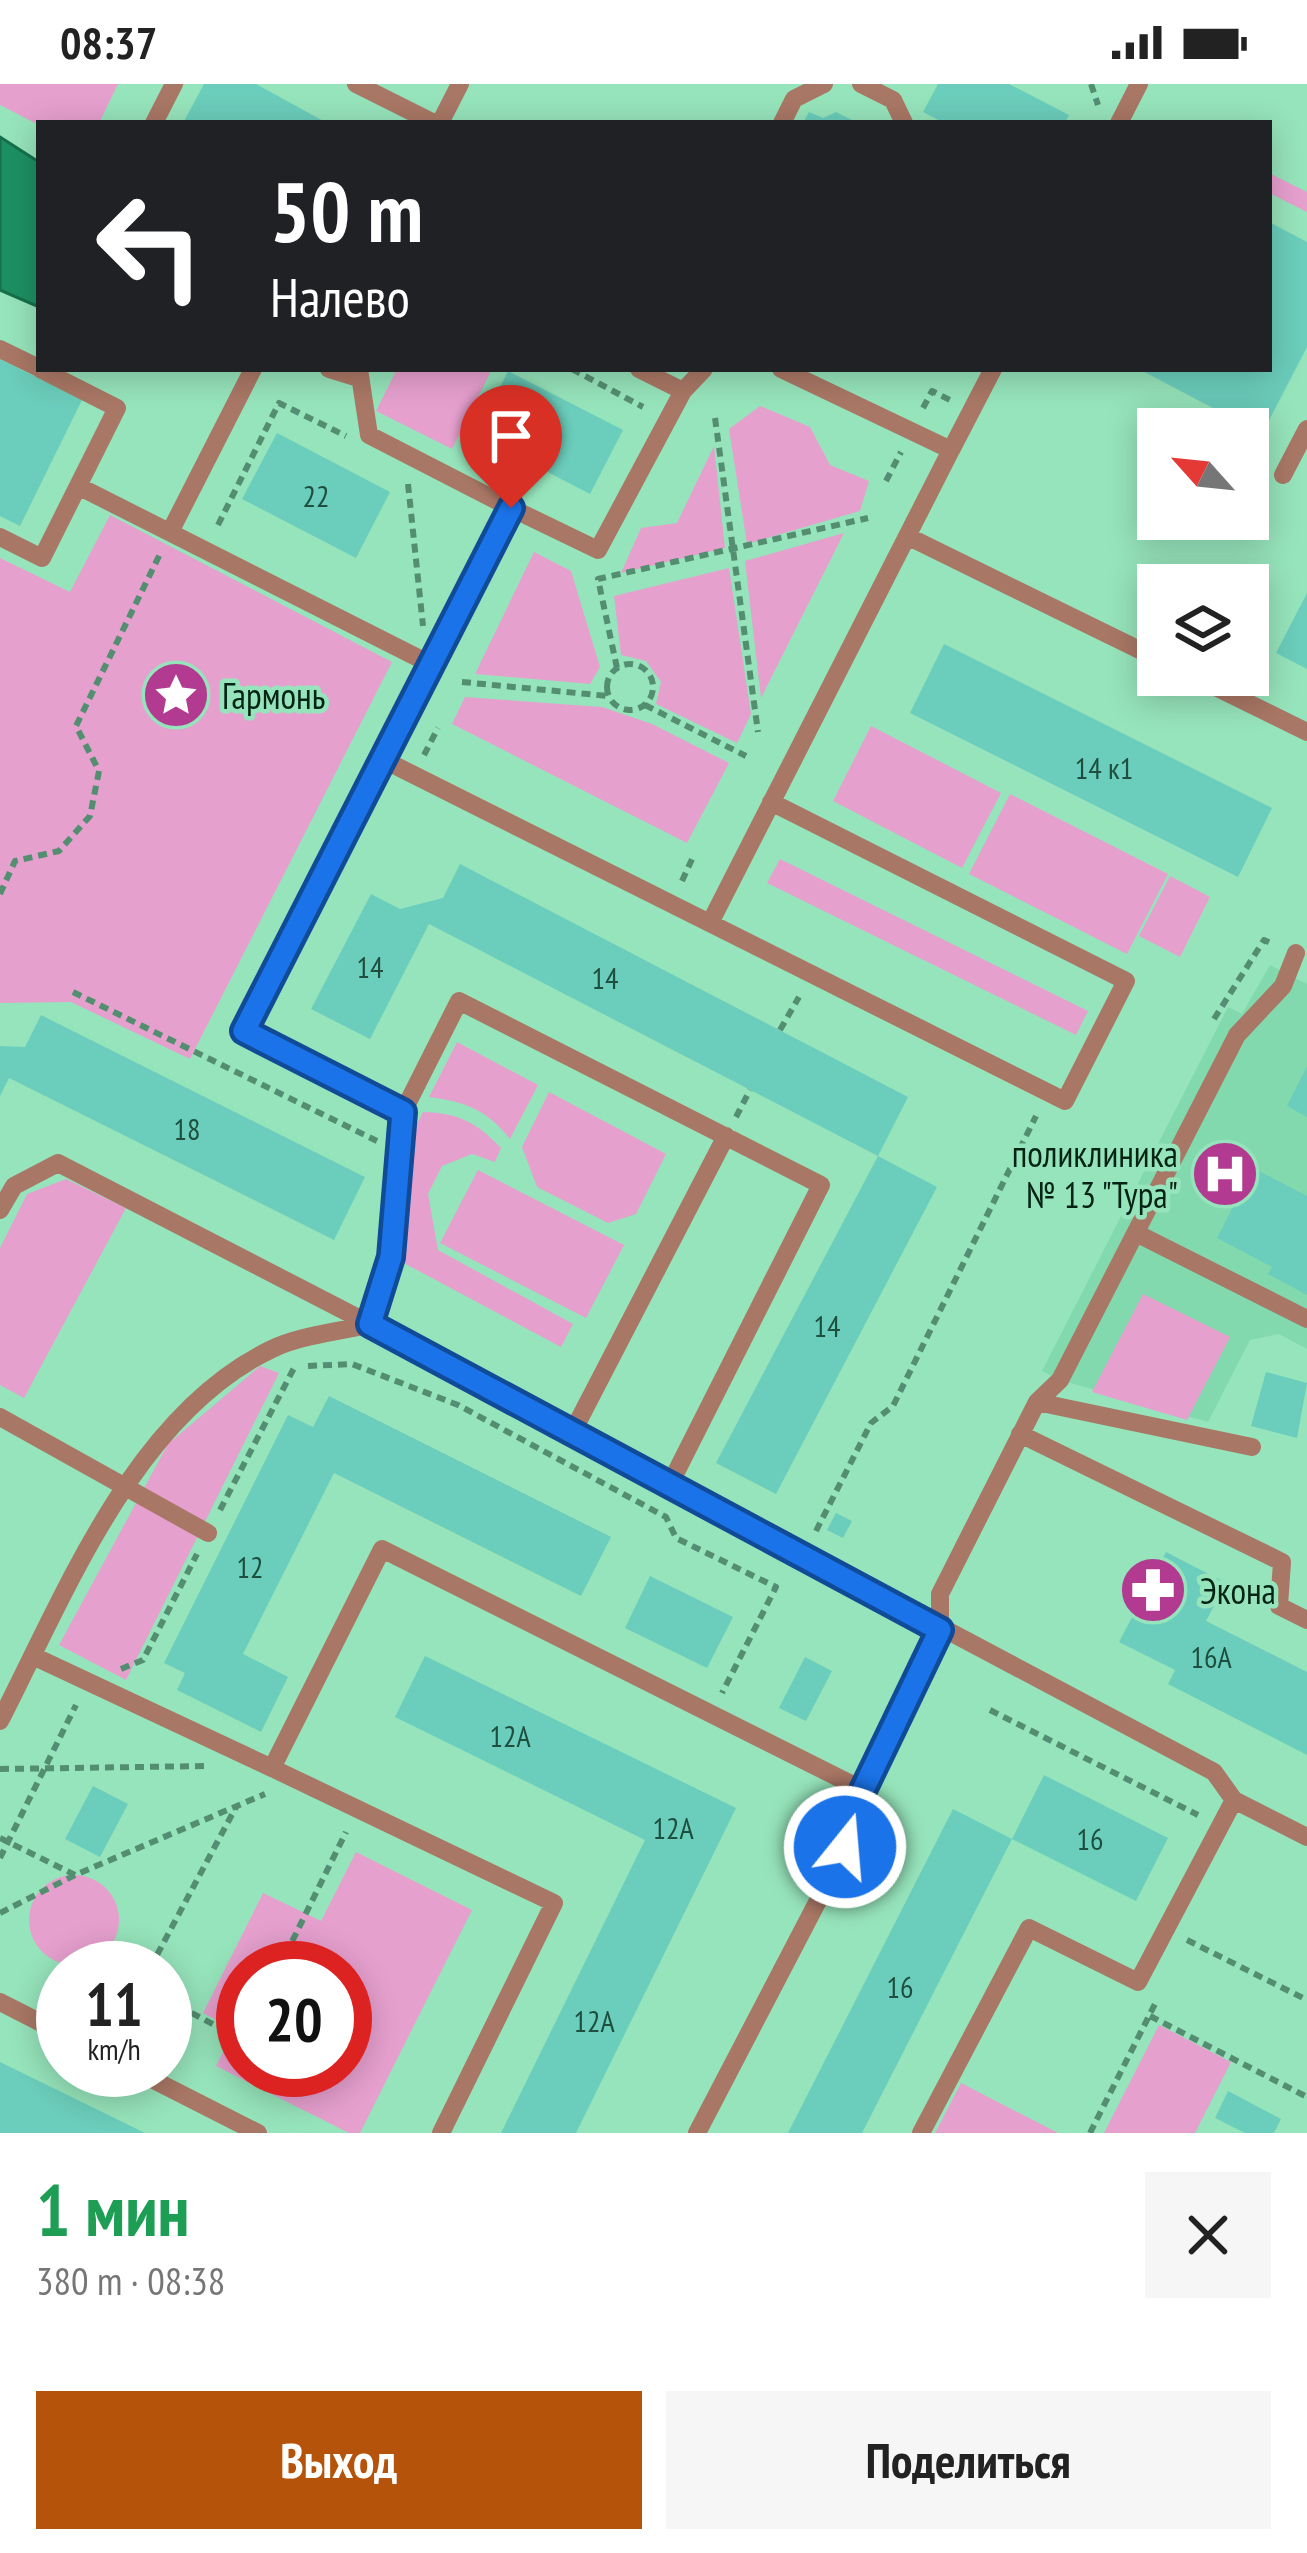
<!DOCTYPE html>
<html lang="ru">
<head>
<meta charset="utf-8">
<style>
	:root { --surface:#fff; --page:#f6f6f6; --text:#222; --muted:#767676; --accent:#b45309 }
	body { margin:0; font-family:"PT Sans Narrow",sans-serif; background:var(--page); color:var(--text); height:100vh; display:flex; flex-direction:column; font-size:45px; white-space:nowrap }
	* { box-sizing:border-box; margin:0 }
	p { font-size:39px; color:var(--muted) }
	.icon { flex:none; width:66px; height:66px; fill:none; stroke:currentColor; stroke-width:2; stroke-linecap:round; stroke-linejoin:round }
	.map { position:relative; height:2049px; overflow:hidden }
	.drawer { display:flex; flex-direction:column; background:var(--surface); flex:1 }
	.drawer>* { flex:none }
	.top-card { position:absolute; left:36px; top:36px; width:1236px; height:252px; border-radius:0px; box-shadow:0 6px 30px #0003; background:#202124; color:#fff; overflow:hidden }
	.needle { width:78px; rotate:297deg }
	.tools { position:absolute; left:1137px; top:324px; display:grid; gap:24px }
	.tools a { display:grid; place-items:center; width:132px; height:132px; border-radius:0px; background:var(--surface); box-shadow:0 6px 30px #0003; font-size:60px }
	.speed { position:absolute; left:36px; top:1857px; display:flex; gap:24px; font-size:60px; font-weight:700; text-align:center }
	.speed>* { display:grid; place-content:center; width:156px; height:156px; border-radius:50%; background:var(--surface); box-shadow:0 6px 30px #0003; line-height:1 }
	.speed small { font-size:30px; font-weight:400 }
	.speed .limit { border:18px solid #d22; background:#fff; color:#111 }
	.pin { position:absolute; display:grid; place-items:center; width:102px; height:102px; color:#fff; margin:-123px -51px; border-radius:50% 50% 50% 0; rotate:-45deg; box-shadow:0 0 12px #0007 }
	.pin .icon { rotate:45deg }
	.me { position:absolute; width:132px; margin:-66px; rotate:17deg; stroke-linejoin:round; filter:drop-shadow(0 0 9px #0008) }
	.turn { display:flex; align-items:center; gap:42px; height:252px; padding:0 36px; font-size:54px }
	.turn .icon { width:156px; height:156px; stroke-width:2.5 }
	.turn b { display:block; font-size:84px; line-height:102px }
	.round { display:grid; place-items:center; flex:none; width:126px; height:126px; border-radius:0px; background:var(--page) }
	.overview { display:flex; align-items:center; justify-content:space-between; height:204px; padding:0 36px }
	h1 { font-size:72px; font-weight:600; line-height:90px; color:#1e9e55 }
	.primary-button { display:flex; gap:24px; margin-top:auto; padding:24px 36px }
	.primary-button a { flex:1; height:138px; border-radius:0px; background:var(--accent); color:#fff; font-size:48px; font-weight:600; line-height:138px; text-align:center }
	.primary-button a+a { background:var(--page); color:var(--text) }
	.status { display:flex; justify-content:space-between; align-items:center; height:84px; padding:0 60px; background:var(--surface); direction:ltr }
	.status svg { height:33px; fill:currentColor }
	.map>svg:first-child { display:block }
	.built { fill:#82d9ad }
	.green { fill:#e6a0ce; fill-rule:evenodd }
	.water { fill:#1d9062; stroke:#15704b; stroke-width:3 }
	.building { fill:#6bcdbb }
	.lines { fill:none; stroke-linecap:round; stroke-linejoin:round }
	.path { stroke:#548e71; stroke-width:6; stroke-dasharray:9 6; stroke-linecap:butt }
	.service { stroke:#a97765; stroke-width:18 }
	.route-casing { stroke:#114b97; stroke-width:30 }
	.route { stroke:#1a73e8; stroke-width:21 }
	.labels { text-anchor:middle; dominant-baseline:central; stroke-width:9; stroke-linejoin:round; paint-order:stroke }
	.number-label { font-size:30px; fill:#1d4e3e }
	.poi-label { font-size:36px; fill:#032415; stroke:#96e4bb; text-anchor:start }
</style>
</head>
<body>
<div class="status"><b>08:37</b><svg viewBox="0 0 49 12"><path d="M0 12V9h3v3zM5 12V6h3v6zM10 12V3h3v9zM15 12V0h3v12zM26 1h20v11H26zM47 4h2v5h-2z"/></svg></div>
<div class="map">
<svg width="1307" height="2049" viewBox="0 0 1307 2049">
	<rect width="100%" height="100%" fill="#96e4bb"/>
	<path class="built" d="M1270,881L1307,900V1265L1279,1250L1250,1256L1208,1338L1060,1296L1042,1287L1228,923L1242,930Z"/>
	<path class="green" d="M0,0H118L99,39L39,41L0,21Z
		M1269,89L1307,108V128L1269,109Z
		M397,285H492L452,365L376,327Z
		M760,322L810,343L830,381L869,397L860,427L747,460L729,345Z
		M714,362L725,464L621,489L641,444L677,439Z
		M110,431L392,578L190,975L71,918L0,919V474L70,508Z
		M844,449L761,614L745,477Z
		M534,468L571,487L600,583L590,600L475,590Z
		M729,484L751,630L737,659L656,620L661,598L646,577L621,571L614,512Z
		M465,613L602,623L652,640L729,679L687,759L452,640Z
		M871,642L1001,709L962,784L833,717Z
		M1010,710L1168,790L1127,870L969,790Z
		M780,775L1088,927L1076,951L767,799Z
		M1170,792L1210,813L1180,873L1139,852Z
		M457,958L538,1001L510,1055C487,1026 466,1018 429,1013Z
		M549,1008L666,1070L636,1130L608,1139L537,1103L522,1063Z
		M423,1028C459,1029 476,1038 501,1064L495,1078L472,1070L442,1082L428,1110L438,1166L573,1240L561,1263L400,1177L414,1046Z
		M478,1086L624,1161L586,1234L440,1159Z
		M66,1095L126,1124L24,1314L0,1301V1164L27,1110Z
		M1143,1210L1230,1253L1187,1336L1092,1308Z
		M260,1282L279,1289L126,1596L59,1561L168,1360Z
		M356,1768L472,1826L360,2049H349L216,1982L234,1946L203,1929L263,1809L321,1837ZM243,1884H345V1986H243Z
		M29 1836a45 45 0 1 1 90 0a45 45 0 1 1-90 0Z
		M1159,1941L1231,1978L1195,2049H1104Z
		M961,1999L1058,2049H935Z"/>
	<path class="water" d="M0,53L39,78V223L0,206Z"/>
	<path class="building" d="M204,0H256L327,39H183Z
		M938,0H1009L1069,31L1065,39H944L923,28Z
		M809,28L823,34L836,28L858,39H803Z
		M1269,138L1307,158V263L1262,350L1139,285H1269Z
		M0,275L82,316L20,442L0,432Z
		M508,287L623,346L590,410L476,351Z
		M277,349L390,408L356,474L242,415Z
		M1307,509V585L1276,569Z
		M944,560L1272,724L1238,793L910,629Z
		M460,780L908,1013L878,1072L429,840L370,955L311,925L371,810L400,825L443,814Z
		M41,931L365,1093L334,1156L9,994L0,1012V962L25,963Z
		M1307,982V1033L1287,1022Z
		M878,1072L937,1103L776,1410L716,1379Z
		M1253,1084L1307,1112V1211L1268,1190L1272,1183L1217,1154Z
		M1266,1288L1307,1299L1297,1354L1251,1342Z
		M329,1312L611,1453L581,1512L334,1389L243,1570L288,1593L261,1648L177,1606L185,1589L164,1579L288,1331L313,1343Z
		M836,1429L852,1437L843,1454L827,1446Z
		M1166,1468L1226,1499L1206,1537L1307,1588V1671L1168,1600L1175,1586L1119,1558Z
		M650,1492L733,1533L707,1584L625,1544Z
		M425,1572L736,1724L576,2049H501L645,1756L395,1633Z
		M805,1573L832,1587L806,1637L779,1624Z
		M1044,1691L1168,1754L1136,1817L1012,1755Z
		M93,1702L128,1720L100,1773L65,1755Z
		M953,1725L1012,1755L862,2049H788Z
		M0,1978L145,2049H0Z
		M1228,2007L1281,2035L1274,2049H1245L1215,2034Z"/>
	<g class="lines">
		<path class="path" d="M1091,0L1098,21
			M572,285L643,323
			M923,324L932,307L950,316
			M715,334L758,648
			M886,397L901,368
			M408,400L423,542
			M218,441L279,319L346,352
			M607 603a23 23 0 1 1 46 0a23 23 0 1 1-46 0Z
			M617,584L598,495L868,434
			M462,598L608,612
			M645,621L746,672
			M424,671L438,644
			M682,797L693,773
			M0,810L15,777L59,767L90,732L99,687L76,642L161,468
			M73,908L377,1057
			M1214,935L1264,856L1271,859
			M780,946L799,913
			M736,1033L750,1006
			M308,1282L352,1280L458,1321L666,1433L676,1454L776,1503L722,1609
			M220,1426L294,1284
			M816,1447L871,1339L893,1322L1036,1032
			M121,1585L143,1576L197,1470
			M990,1626L1198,1731
			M0,1685L207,1682
			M0,1754L75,1791
			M0,1774L76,1621
			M0,1829L75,1791L265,1710
			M1187,1856L1307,1916
			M150,1884L236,1723
			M279,1884L346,1748
			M165,1915L243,1956
			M1150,1932L1307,2013
			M1090,2049L1156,1918"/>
		<path class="service" d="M356,0L434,39
			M861,0L893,16L904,39
			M154,39L174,0
			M440,39L460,0
			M782,39L794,15L824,0
			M1119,39L1139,0
			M0,265L39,284
			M329,285L358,294
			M359,285L369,351L511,424
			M639,285L683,307
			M781,285L951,366L993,285
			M1283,391L1307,345
			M78,402L432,581
			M170,448L253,285
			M0,453L42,474L117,324L40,285
			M909,453L1158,575
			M1191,591L1307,648
			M384,676L1065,1017L1126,897L771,718
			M710,839L951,366
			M403,1028L244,947L511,424L598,466L683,307L704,285
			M0,1126L14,1102L58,1079L370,1240L391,1173L403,1028L459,917L821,1101L669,1402
			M1136,1149L1307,1235
			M1037,1318L1252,1363
			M0,1333L208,1449
			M1020,1350L1282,1478L1279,1522L1307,1536
			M571,1351L726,1052
			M33,1572L272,1684L382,1465L863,1706
			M0,1637C66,1508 135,1330 272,1265C301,1251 339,1248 370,1240L1214,1688L1234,1716L1138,1898L1029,1844L921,2049
			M272,1684L554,1819L441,2049
			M1234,1716L1307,1753
			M0,1918L63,1950
			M134,1986L258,2049
			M697,2049L846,1763L863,1706L940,1546V1510L1037,1318L1060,1296L1237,951L1283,902L1296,869"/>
	</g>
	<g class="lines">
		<g class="route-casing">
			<path id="route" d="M511,424L244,947L403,1028L391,1173L370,1240L940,1546L863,1706L845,1763"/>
		</g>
		<use href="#route" class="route"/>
	</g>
	<defs>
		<g id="sight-disc" transform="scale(3.45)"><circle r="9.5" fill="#b23b91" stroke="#96e4bb"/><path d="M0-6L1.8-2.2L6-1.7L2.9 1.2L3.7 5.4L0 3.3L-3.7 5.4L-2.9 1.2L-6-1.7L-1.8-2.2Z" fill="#fff"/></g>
		<g id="hospital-disc" transform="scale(3.45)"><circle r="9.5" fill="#b23b91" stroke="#96e4bb"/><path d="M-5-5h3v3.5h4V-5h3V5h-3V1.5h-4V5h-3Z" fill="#fff"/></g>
		<g id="pharmacy-disc" transform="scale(3.45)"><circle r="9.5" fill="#b23b91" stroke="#96e4bb"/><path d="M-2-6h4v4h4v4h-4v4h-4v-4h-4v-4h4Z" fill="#fff"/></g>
	</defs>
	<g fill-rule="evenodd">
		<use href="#sight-disc" x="176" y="611"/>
		<use href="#hospital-disc" x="1225" y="1090"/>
		<use href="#pharmacy-disc" x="1153" y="1506"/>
	</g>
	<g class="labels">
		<g class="number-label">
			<text x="316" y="411">22</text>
			<text x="1104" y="683">14 к1</text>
			<text x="370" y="882">14</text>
			<text x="605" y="893">14</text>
			<text x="187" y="1044">18</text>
			<text x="827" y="1241">14</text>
			<text x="250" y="1482">12</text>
			<text x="1211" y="1572">16А</text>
			<text x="510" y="1651">12А</text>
			<text x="673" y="1743">12А</text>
			<text x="1090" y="1754">16</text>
			<text x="900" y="1902">16</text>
			<text x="594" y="1936">12А</text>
		</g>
		<g class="poi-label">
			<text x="222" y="611">Гармонь</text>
			<text x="1178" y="1069" text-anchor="end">поликлиника<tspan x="1178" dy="41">№ 13 "Тура"</tspan></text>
			<text x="1200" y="1506">Экона</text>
		</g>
	</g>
</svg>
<div class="tools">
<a><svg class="needle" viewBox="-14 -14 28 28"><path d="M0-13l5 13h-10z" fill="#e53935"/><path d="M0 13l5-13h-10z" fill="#767676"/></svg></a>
<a><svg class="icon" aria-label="layers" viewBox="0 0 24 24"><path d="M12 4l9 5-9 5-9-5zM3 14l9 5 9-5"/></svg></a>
</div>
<div class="speed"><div>11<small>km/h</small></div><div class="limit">20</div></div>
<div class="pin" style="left:511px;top:424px;background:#d93025"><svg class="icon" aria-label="arrive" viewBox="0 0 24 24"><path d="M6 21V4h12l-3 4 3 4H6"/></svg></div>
<svg class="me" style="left:845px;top:1763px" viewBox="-20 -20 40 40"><circle r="17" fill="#1a73e8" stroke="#fff" stroke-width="3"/><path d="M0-11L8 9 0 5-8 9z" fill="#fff"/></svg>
<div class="top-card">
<div class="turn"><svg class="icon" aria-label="left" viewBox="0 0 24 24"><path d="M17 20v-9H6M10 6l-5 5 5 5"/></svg><div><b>50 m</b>Налево</div></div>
</div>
</div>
<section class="drawer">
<div class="overview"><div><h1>1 мин</h1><p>380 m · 08:38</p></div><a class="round"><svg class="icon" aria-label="close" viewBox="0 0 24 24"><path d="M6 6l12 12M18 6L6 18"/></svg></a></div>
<div class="primary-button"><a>Выход</a><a>Поделиться</a></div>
</section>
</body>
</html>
